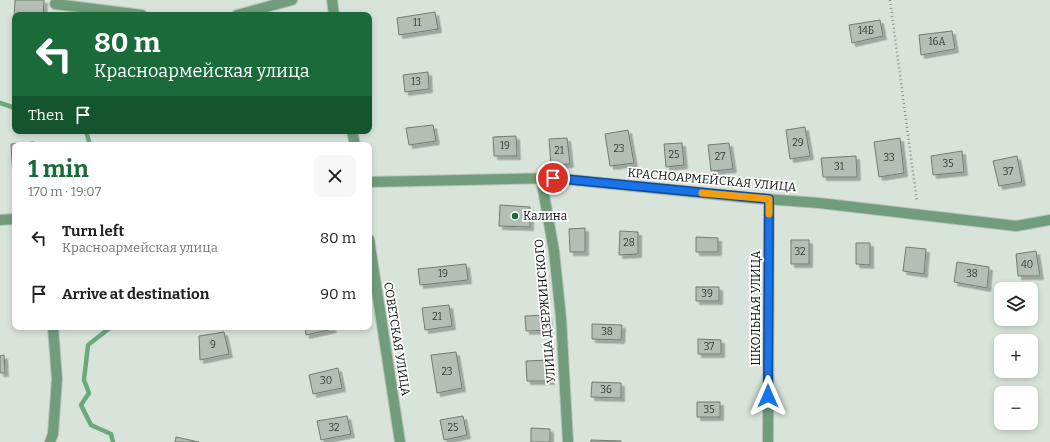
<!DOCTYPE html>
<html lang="en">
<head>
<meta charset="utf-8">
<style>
	:root { --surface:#fff; --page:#f6f6f6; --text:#222; --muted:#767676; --accent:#1b6b3a }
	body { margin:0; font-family:Bitter,serif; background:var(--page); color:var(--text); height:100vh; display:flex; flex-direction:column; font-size:15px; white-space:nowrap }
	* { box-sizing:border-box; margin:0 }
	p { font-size:13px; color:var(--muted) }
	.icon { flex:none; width:22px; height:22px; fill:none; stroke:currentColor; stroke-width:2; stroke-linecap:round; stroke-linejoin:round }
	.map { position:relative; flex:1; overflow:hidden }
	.side { position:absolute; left:12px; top:142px; width:360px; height:188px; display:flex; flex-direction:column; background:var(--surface); border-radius:8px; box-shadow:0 2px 6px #0003 }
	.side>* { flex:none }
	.banner { position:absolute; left:12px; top:12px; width:360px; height:122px; border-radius:8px; box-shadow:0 2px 6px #0003; background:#1b6b3a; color:#fff; overflow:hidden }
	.buttons { position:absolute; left:994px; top:282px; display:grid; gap:8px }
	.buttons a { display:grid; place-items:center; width:44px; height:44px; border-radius:8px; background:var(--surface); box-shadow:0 2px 6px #0003; font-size:20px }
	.pin { position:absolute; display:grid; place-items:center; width:34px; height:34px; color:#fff; margin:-17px; border:2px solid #fff; border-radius:50%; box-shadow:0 1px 4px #0007 }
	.me { position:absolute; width:44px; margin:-22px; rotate:0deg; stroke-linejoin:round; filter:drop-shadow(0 0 3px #0008) }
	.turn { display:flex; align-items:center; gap:14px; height:84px; padding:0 16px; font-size:18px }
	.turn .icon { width:52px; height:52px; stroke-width:2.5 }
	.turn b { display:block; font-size:28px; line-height:34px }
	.then { display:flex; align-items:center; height:38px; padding:0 16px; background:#0003; gap:8px; font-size:15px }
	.round { display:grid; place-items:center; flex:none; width:42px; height:42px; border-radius:8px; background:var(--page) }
	.overview { display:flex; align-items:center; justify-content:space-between; height:68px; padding:0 16px }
	h1 { font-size:24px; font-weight:700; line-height:30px; color:var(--accent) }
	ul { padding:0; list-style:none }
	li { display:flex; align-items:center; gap:12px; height:56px; padding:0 16px }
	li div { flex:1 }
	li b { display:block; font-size:15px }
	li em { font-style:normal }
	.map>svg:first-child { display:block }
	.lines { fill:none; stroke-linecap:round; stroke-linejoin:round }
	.stream { stroke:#6ba97c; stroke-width:4.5 }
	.building { fill:#b3bfb5; stroke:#717c73; filter:url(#shadow) }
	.minor-casing { stroke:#b7c2b9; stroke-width:12 }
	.path { stroke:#868f88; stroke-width:2.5; stroke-dasharray:1 3; stroke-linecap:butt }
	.minor { stroke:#719d7c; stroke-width:10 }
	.route-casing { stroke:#114b97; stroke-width:10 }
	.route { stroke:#1a73e8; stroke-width:7 }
	.slow { stroke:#f59e0b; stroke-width:7 }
	.poi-dot { fill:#1b6b3a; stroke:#fff; stroke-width:1.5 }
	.labels { text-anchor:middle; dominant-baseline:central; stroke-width:3.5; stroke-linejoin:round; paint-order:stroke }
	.number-label { font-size:10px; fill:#353b36 }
	.street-label { font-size:12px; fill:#0b0f0c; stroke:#fff }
	.poi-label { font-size:12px; fill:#0b0f0c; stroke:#fff; text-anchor:start }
</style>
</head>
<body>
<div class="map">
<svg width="1050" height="442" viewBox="0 0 1050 442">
	<defs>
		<filter id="shadow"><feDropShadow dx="3.5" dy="3.5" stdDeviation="0" flood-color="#0004"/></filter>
	</defs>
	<rect width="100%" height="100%" fill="#d8e4da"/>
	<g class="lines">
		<path class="stream" d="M0,103L15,108
			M86,131L90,145
			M111,327L88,345L84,380L89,393L81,405L91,425L111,434L113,442"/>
	</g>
	<path class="building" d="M15,0H44L43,15H15V40H13Z
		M435,12L438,29L399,35L397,18Z
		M880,20L883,36L852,43L849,25Z
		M952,31L955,49L921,55L919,35Z
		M428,72L429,89L405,92L403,75Z
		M433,125L436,141L409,145L406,128Z
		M805,127L810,156L790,159L786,130Z
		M628,130L634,163L610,166L605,134Z
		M516,136L517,156H494L493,137Z
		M567,138L570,164L551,165L549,139Z
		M900,138L904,173L879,177L874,142Z
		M34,142V145H15L14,197L11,144Z
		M682,143L684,165L666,167L664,144Z
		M729,143L733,169L711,171L708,145Z
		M962,151L964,172L933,175L931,156Z
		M856,156L857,177H823L821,158Z
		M1017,156L1022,182L999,186L993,161Z
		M500,205L530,207V227L499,226Z
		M585,228V252H570L569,229Z
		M620,231L638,232V254L619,255Z
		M696,237L718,238V252H696Z
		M791,240H809V264H791Z
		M856,243H870V265L856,264Z
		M906,247L926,249L924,274L903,271Z
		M1036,251L1040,276H1018L1016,254Z
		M957,262L989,267L987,288L954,282Z
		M466,264L468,280L420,285L418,269Z
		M696,287H719V301H696Z
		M449,305L452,326L425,330L422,308Z
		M548,315L549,330L526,331L525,316Z
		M592,324L622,325L621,340L592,339Z
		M305,327H332L333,329L306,335Z
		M224,332L229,354L200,360L199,336Z
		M698,339L721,340V354H698Z
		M456,352L462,388L437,393L431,355Z
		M4,355L5,373H0V356Z
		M550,360L551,381H527L526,361Z
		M338,368L342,388L313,394L309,375Z
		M592,382L621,383V398L591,397Z
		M697,402H720V417H697Z
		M347,416L351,434L321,440L317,421Z
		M463,416L467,435L444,440L440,420Z
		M531,428L550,429V442H531Z
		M176,437L199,442H175Z
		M591,440L621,441V442H591Z"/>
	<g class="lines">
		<g class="minor-casing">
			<path id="minor" d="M332,0L334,15
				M55,4L142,15
				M237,15L292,0
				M352,131L355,145
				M541,178L554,251L561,318L568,442
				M369,182L553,178L751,198L819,203L1016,226L1050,220
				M0,220L15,219
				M369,239L400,442
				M50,442L53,434L57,379L53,327
				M768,442L769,199"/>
		</g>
		<path class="path" d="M890,0L917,202"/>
		<use href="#minor" class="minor"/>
	</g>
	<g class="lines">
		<g class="route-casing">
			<path id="route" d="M553,178L769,199L768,396"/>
		</g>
		<use href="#route" class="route"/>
		<path class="slow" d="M702,193L769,199V214"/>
	</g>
	<circle class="poi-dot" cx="515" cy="216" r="4"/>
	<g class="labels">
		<g class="number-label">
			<text x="417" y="23">11</text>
			<text x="866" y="31">14Б</text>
			<text x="937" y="42">16А</text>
			<text x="416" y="82">13</text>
			<text x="798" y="143">29</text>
			<text x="505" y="146">19</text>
			<text x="619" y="149">23</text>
			<text x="559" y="151">21</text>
			<text x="674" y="155">25</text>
			<text x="720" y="157">27</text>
			<text x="889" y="158">33</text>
			<text x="948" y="164">35</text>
			<text x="839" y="167">31</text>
			<text x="1008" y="172">37</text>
			<text x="629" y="243">28</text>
			<text x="800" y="252">32</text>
			<text x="1027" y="265">40</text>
			<text x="443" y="274">19</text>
			<text x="972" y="274">38</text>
			<text x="707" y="294">39</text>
			<text x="437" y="317">21</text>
			<text x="607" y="332">38</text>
			<text x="213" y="345">9</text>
			<text x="709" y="347">37</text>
			<text x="447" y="372">23</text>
			<text x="326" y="381">30</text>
			<text x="606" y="390">36</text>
			<text x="709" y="410">35</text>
			<text x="334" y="428">32</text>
			<text x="453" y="428">25</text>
		</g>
		<g class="street-label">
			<text transform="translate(712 180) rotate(5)">КРАСНОАРМЕЙСКАЯ УЛИЦА</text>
			<text transform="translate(756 308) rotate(-90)">ШКОЛЬНАЯ УЛИЦА</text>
			<text transform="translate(545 311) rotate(-95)">УЛИЦА ДЗЕРЖИНСКОГО</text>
			<text transform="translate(397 339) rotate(81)">СОВЕТСКАЯ УЛИЦА</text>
		</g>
		<g class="poi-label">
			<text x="523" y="216">Калина</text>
		</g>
	</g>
</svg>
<div class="buttons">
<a><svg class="icon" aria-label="layers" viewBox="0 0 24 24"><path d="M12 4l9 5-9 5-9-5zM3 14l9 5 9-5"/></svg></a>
<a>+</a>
<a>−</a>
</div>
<div class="pin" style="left:553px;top:178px;background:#d93025"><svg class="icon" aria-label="arrive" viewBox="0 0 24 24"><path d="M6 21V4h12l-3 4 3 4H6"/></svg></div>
<svg class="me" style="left:768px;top:396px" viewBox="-20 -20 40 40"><path d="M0-17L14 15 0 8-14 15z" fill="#1a73e8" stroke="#fff" stroke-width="4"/></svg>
<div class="banner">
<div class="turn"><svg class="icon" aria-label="left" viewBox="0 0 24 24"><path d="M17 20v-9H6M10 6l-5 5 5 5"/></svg><div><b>80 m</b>Красноармейская улица</div></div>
<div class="then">Then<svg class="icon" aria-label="arrive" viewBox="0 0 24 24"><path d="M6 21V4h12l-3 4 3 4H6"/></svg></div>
</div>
<section class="side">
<div class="overview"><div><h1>1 min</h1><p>170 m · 19:07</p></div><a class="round"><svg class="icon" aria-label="close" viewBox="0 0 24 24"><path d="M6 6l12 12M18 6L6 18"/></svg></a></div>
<ul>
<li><svg class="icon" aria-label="left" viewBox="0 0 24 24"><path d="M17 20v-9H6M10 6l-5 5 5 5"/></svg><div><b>Turn left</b><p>Красноармейская улица</p></div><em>80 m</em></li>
<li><svg class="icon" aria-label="arrive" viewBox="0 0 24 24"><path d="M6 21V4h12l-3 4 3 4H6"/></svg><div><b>Arrive at destination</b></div><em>90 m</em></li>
</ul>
</section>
</div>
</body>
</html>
